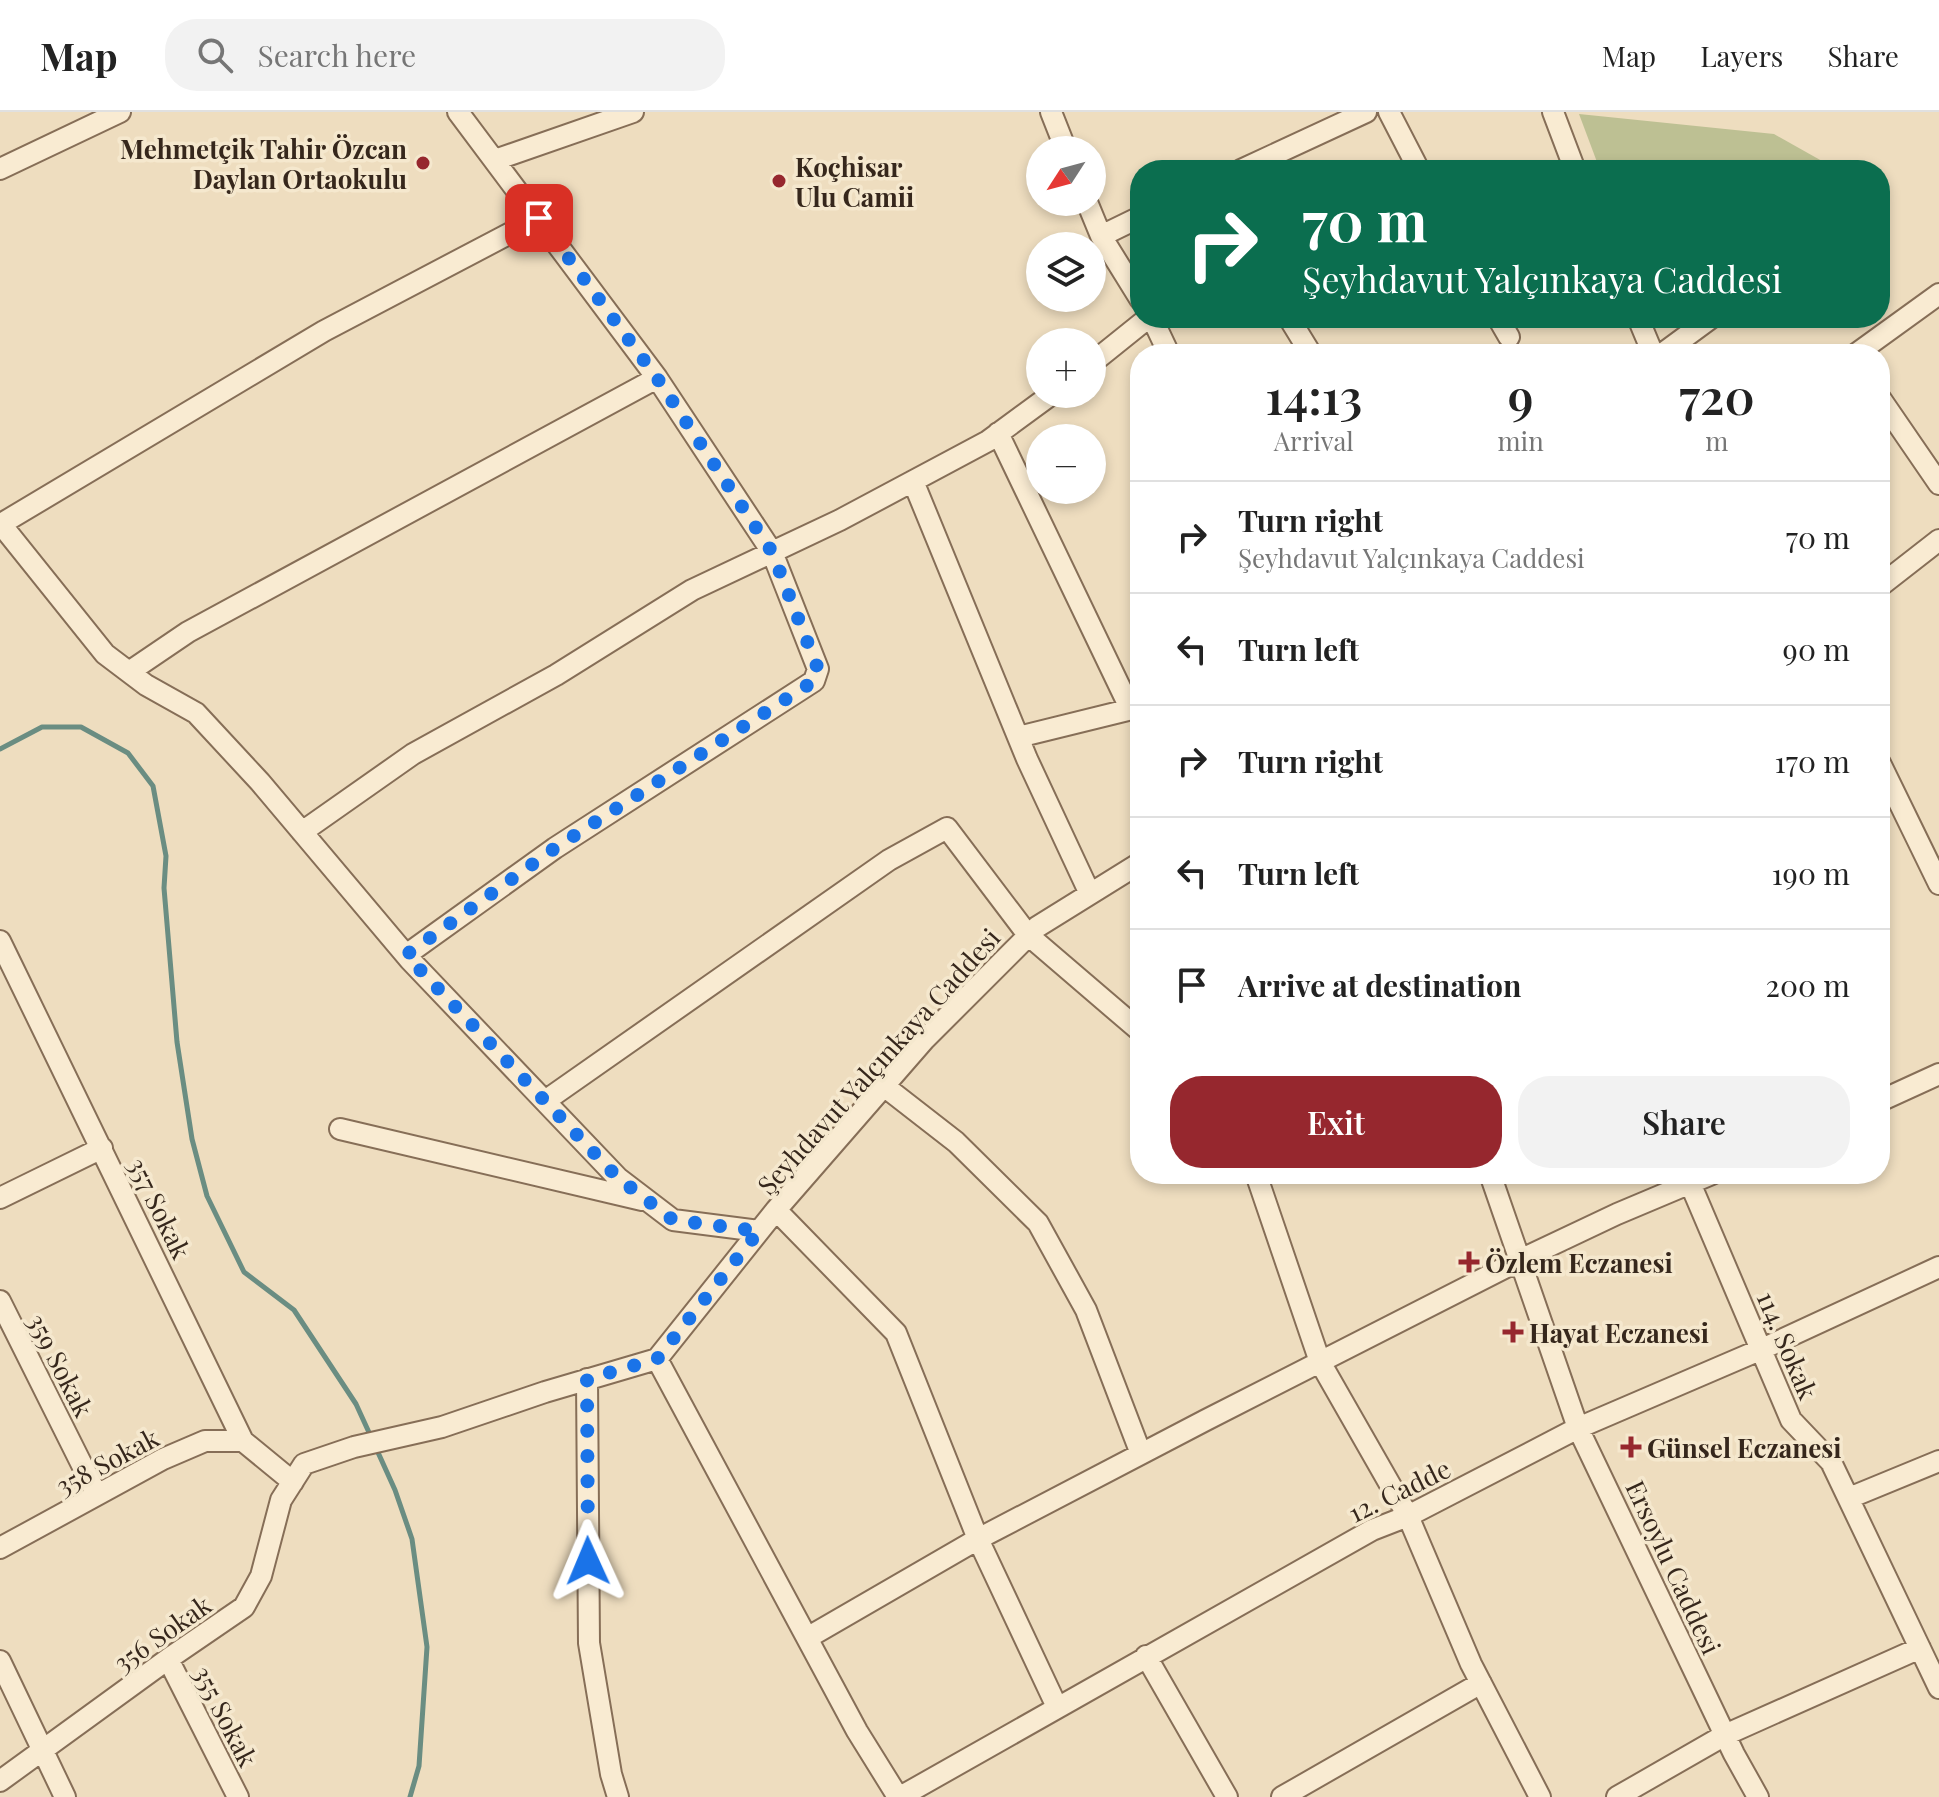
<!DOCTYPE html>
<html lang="en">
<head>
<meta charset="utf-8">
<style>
	:root { --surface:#fff; --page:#f2f2f2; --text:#222; --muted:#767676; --line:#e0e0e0; --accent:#96272e }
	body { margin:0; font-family:"Playfair Display",serif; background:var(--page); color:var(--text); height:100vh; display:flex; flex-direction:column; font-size:30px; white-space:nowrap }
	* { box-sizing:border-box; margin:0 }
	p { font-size:26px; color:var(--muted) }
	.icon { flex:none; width:44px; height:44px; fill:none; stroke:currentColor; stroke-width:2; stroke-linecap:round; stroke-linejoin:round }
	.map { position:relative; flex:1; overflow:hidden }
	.sheet { position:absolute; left:1130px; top:232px; width:760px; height:840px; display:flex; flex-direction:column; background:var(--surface); border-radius:32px; box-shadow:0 4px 12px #0003 }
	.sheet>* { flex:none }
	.top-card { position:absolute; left:1130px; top:48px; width:760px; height:168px; border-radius:32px; box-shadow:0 4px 12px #0003; background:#0b6e4f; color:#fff; overflow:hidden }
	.needle { width:52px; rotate:234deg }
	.fabs { position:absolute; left:1026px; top:24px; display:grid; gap:16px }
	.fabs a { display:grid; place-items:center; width:80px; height:80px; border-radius:50%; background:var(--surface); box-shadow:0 4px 12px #0003; font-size:40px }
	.pin { position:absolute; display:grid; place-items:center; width:68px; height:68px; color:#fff; margin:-34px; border-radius:16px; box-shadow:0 4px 12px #0006 }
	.me { position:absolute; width:88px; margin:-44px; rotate:359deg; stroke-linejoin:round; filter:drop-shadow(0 0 6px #0008) }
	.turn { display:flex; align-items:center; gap:28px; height:168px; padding:0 40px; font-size:36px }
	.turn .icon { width:104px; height:104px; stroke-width:2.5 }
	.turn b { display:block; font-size:56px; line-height:68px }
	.eta { display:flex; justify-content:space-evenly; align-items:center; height:136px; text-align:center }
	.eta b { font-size:48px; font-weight:600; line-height:56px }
	.cta { display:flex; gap:16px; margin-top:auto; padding:16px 40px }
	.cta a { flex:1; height:92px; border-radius:32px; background:var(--accent); color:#fff; font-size:32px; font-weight:600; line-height:92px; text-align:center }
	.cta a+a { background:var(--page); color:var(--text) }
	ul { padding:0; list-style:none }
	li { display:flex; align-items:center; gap:24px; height:112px; padding:0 40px; border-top:2px solid var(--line) }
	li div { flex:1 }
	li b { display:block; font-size:30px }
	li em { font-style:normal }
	header { display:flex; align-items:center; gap:48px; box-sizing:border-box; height:112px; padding:0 40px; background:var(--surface); border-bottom:2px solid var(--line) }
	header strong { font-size:38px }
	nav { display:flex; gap:44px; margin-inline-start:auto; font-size:28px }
	.search { width:560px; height:72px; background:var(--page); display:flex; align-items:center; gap:20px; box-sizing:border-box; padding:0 28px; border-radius:32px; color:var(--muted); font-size:30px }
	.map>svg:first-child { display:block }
	.cemetery { fill:#bdc093 }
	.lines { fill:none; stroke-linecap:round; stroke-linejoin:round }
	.stream { stroke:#6a8d82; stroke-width:5 }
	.minor-casing { stroke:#866e57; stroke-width:24 }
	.minor { stroke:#f9ebd2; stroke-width:20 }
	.route { stroke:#1a73e8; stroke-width:14; stroke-dasharray:0 25.2 }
	.poi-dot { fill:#96272e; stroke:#f5e8ce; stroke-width:3 }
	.labels { text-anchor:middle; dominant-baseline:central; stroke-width:7; stroke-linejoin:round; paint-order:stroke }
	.poi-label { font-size:26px; font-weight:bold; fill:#36271c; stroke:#f5e8ce; text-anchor:start }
	.street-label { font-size:26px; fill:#36271c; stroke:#f5e8ce }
</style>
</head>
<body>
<header>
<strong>Map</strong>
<div class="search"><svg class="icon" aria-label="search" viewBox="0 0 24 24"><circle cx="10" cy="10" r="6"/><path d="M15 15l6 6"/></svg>Search here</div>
<nav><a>Map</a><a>Layers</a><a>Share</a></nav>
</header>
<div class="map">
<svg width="1939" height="1685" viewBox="0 0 1939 1685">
	<rect width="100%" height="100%" fill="#eeddbf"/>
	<path class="cemetery" d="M1579,2L1774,22L1838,58H1600Z"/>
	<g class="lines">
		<path class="stream" d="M0,637L42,615H81L128,641L153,674L166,744L164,776L177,930L192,1027L207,1084L244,1160L294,1198L356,1292L372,1327
			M376,1336L395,1378L412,1427L427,1535L419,1654L410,1685"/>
		<g class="minor-casing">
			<path id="minor" d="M1051,0L1066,38
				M1389,0L1419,58
				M1553,0L1575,58
				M495,48L633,0
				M0,57L120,0
				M1241,58L1366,0
				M1087,90L1101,124L1140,187
				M1101,124L1140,105
				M1152,206L1169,242
				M1289,206L1311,242
				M1498,206L1509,225
				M1638,206L1653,242
				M1662,242L1711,206
				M1856,242L1939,182
				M1092,251L1148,206
				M1880,286L1939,372
				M998,321L1130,596
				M913,369L1027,647L1090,782
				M0,411L105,542L146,573L196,601L260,670L410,848L618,1066L673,1108L759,1119
				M1,412L324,219L539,106
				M1880,474L1939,428
				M129,560L188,520L657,266
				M1018,625L1140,595
				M1880,651L1939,772
				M302,720L413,642L556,563L692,478L840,408L988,329L1052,282
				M0,829L243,1329L293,1370
				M406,843L555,736L814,569L818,557L772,440L657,266L458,0
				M884,974L956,1030L1038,1111L1086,1198L1141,1342
				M545,989L889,748L947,716L1028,823L1140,919
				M1880,989L1939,962
				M340,1017L642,1088
				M1256,1062L1320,1250L1408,1404L1471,1552L1540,1685
				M1490,1062L1578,1316L1734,1642L1758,1685
				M1690,1071L1791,1308L1831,1350L1939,1576
				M0,1086L102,1036
				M776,1098L896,1221L978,1427L1057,1595
				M0,1189L97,1383
				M657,1247L857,1619L898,1685
				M587,1267L589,1531L611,1662L618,1685
				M1849,1386L1939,1349
				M0,1436L163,1347L205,1329H243
				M807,1526L978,1427L1206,1308L1520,1148L1617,1102L1712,1062
				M1146,1544L1227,1685
				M168,1547L238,1685
				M0,1549L65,1685
				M0,1669L168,1547L244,1495L261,1464L281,1388L304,1352L354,1335L442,1315L545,1280L657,1247L776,1098L924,928L1037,815L1140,751
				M900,1685L1372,1418L1408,1404L1578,1316L1762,1237L1939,1155
				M1282,1685L1481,1571
				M1617,1685L1725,1623L1920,1536"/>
		</g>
		<use href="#minor" class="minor"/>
	</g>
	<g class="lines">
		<path class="route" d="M539,106L657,266L772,440L818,557L814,569L555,736L406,843L618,1066L673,1108L759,1119L657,1247L587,1267L588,1449"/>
	</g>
	<g class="poi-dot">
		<circle cx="423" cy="51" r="8"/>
		<circle cx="779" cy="69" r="8"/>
		<path d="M1465 1138h8v8h8v8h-8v8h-8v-8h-8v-8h8z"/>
		<path d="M1509 1208h8v8h8v8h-8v8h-8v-8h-8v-8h8z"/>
		<path d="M1627 1323h8v8h8v8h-8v8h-8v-8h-8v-8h8z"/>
	</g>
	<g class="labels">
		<g class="poi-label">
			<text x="407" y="36" text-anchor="end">Mehmetçik Tahir Özcan<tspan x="407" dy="30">Daylan Ortaokulu</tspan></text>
			<text x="795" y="54">Koçhisar<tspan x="795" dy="30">Ulu Camii</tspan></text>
			<text x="1485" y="1150">Özlem Eczanesi</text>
			<text x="1529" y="1220">Hayat Eczanesi</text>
			<text x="1647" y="1335">Günsel Eczanesi</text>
		</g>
		<g class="street-label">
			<text transform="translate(878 949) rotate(-48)">Şeyhdavut Yalçınkaya Caddesi</text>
			<text transform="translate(160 1096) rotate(64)">357 Sokak</text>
			<text transform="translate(1788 1233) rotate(67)">114. Sokak</text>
			<text transform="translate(61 1253) rotate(63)">359 Sokak</text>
			<text transform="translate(107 1349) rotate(-28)">358 Sokak</text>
			<text transform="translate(1399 1378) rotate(-26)">12. Cadde</text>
			<text transform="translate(1674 1455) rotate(65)">Ersoylu Caddesi</text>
			<text transform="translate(162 1521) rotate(-35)">356 Sokak</text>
			<text transform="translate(226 1604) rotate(63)">355 Sokak</text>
		</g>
	</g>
</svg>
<div class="fabs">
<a><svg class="needle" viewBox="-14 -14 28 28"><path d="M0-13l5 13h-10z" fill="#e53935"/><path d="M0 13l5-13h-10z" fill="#767676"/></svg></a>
<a><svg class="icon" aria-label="layers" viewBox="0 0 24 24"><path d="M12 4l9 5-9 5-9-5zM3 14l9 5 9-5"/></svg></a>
<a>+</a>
<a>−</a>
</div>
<div class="pin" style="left:539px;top:106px;background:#d93025"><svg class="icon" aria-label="arrive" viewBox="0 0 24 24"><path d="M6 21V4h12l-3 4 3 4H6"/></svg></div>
<svg class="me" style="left:588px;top:1449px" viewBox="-20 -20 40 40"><path d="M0-17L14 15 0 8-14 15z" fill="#1a73e8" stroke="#fff" stroke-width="4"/></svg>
<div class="top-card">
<div class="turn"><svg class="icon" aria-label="right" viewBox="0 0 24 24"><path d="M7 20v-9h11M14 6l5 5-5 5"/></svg><div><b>70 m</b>Şeyhdavut Yalçınkaya Caddesi</div></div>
</div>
<section class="sheet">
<div class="eta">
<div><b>14:13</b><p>Arrival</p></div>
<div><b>9</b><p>min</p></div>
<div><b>720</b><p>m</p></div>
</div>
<ul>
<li><svg class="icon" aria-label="right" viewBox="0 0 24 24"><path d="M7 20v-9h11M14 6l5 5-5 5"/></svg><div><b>Turn right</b><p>Şeyhdavut Yalçınkaya Caddesi</p></div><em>70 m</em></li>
<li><svg class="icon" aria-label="left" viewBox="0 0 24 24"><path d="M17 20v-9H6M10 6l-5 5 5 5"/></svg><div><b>Turn left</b></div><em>90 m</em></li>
<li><svg class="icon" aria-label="right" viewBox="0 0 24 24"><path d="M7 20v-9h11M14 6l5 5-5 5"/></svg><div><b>Turn right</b></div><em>170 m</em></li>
<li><svg class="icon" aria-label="left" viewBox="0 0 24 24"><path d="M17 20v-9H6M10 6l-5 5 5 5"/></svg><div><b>Turn left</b></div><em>190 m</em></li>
<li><svg class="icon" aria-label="arrive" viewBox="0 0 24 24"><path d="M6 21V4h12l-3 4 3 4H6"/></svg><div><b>Arrive at destination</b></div><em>200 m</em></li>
</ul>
<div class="cta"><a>Exit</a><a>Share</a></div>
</section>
</div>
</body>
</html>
